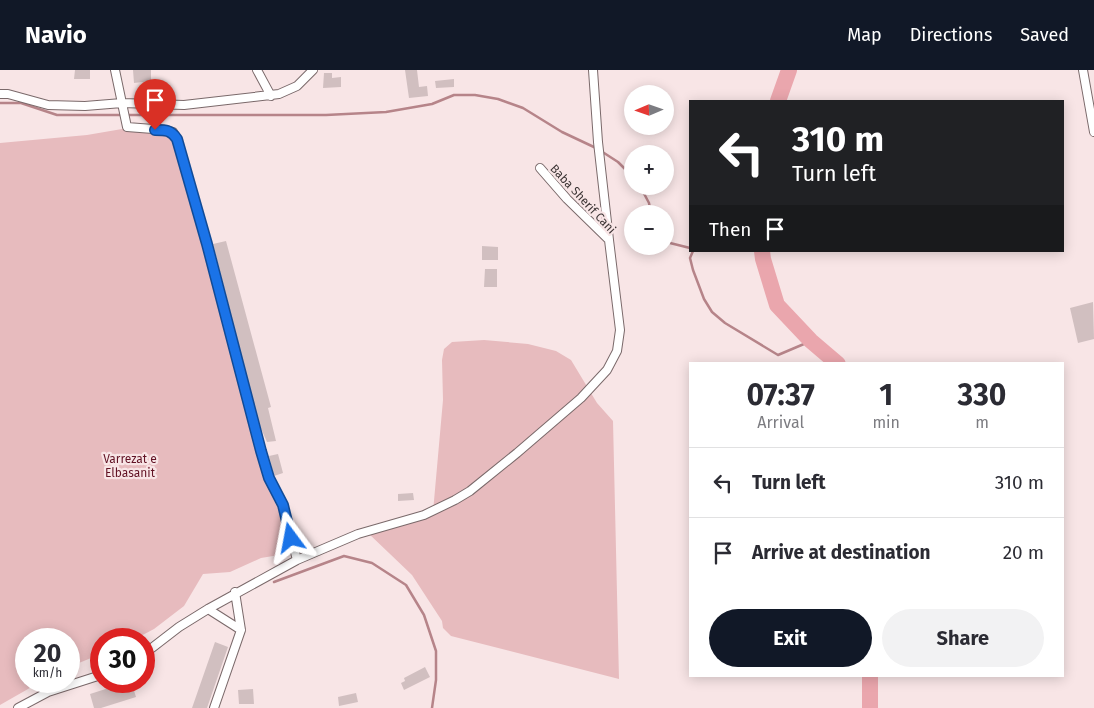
<!DOCTYPE html>
<html lang="en">
<head>
<meta charset="utf-8">
<style>
	:root { --surface:#fff; --page:#f2f2f3; --text:#2b2b33; --muted:#7c7c81; --line:#e1e1e2; --accent:#111827 }
	body { margin:0; font-family:"Fira Sans",sans-serif; background:var(--page); color:var(--text); height:100vh; display:flex; flex-direction:column; font-size:19px; white-space:nowrap }
	* { box-sizing:border-box; margin:0 }
	p { font-size:16px; color:var(--muted) }
	.icon { flex:none; width:28px; height:28px; fill:none; stroke:currentColor; stroke-width:2; stroke-linecap:round; stroke-linejoin:round }
	.map { position:relative; flex:1; overflow:hidden }
	.side { position:absolute; left:689px; top:292px; width:375px; height:315px; display:flex; flex-direction:column; background:var(--surface); border-radius:0px; box-shadow:0 2px 12px #0003 }
	.side>* { flex:none }
	.guide { position:absolute; left:689px; top:30px; width:375px; height:152px; border-radius:0px; box-shadow:0 2px 12px #0003; background:#202124; color:#fff; overflow:hidden }
	.needle { width:32px; rotate:268deg }
	.tools { position:absolute; left:624px; top:15px; display:grid; gap:10px }
	.tools a { display:grid; place-items:center; width:50px; height:50px; border-radius:50%; background:var(--surface); box-shadow:0 2px 12px #0003; font-size:25px }
	.speed { position:absolute; left:15px; top:558px; display:flex; gap:10px; font-size:25px; font-weight:700; text-align:center }
	.speed>* { display:grid; place-content:center; width:65px; height:65px; border-radius:50%; background:var(--surface); box-shadow:0 2px 12px #0003; line-height:1 }
	.speed small { font-size:12px; font-weight:400 }
	.speed .limit { border:8px solid #d22; background:#fff; color:#111 }
	.pin { position:absolute; display:grid; place-items:center; width:42px; height:42px; color:#fff; margin:-51px -21px; border-radius:50% 50% 50% 0; rotate:-45deg; box-shadow:0 0 5px #0007 }
	.pin .icon { rotate:45deg }
	.me { position:absolute; width:55px; margin:-28px; rotate:347deg; stroke-linejoin:round; filter:drop-shadow(0 0 4px #0008) }
	.turn { display:flex; align-items:center; gap:18px; height:105px; padding:0 20px; font-size:22px }
	.turn .icon { width:65px; height:65px; stroke-width:2.5 }
	.turn b { display:block; font-size:35px; line-height:42px }
	.then { display:flex; align-items:center; height:48px; padding:0 20px; background:#0003; gap:10px; font-size:19px }
	.eta { display:flex; justify-content:space-evenly; align-items:center; height:85px; text-align:center }
	.eta b { font-size:30px; font-weight:700; line-height:35px }
	.primary-button { display:flex; gap:10px; margin-top:auto; padding:10px 20px }
	.primary-button a { flex:1; height:58px; border-radius:30px; background:var(--accent); color:#fff; font-size:20px; font-weight:700; line-height:58px; text-align:center }
	.primary-button a+a { background:var(--page); color:var(--text) }
	ul { padding:0; list-style:none }
	li { display:flex; align-items:center; gap:15px; height:70px; padding:0 20px; border-top:1px solid var(--line) }
	li div { flex:1 }
	li b { display:block; font-size:19px }
	li em { font-style:normal }
	header { display:flex; align-items:center; gap:30px; box-sizing:border-box; height:70px; padding:0 25px; background:var(--accent); color:#fff }
	header strong { font-size:24px }
	nav { display:flex; gap:28px; margin-inline-start:auto; font-size:18px }
	.map>svg:first-child { display:block }
	.green { fill:#e7bbbe }
	.lines { fill:none; stroke-linecap:round; stroke-linejoin:round }
	.stream { stroke:#b68489; stroke-width:2.5 }
	.river { stroke:#eaa6ad; stroke-width:16 }
	.building { fill:#d1bfc0 }
	.minor-casing { stroke:#7a696a; stroke-width:10 }
	.minor { stroke:#fff; stroke-width:8 }
	.route-casing { stroke:#114b97; stroke-width:12 }
	.route { stroke:#1a73e8; stroke-width:9 }
	.labels { text-anchor:middle; dominant-baseline:central; stroke-width:4.5; stroke-linejoin:round; paint-order:stroke }
	.street-label { font-size:12px; fill:#3b3434; stroke:#f8e5e6 }
	.park-label { font-size:12px; fill:#621325; stroke:#f8e5e6 }
</style>
</head>
<body>
<header>
<strong>Navio</strong>
<nav><a>Map</a><a>Directions</a><a>Saved</a></nav>
</header>
<div class="map">
<svg width="1094" height="638" viewBox="0 0 1094 638">
	<rect width="100%" height="100%" fill="#f8e5e6"/>
	<path class="green" d="M122,59L173,64L284,449L287,475L279,485L261,488L230,502L203,504L184,536L154,559L135,569H101V584L69,597V569H26V611H42L0,635V73L87,65Z
		M484,270L528,274L556,281L571,290L597,333L613,351L619,609L451,566L443,558L442,551L412,505L367,462L433,442L443,330L442,290L444,279L452,272Z"/>
	<g class="lines">
		<path class="stream" d="M0,33H21L57,45H326L386,42L432,34L454,25H475L498,29L523,38L562,62L596,78
			M601,81L618,92L632,106
			M640,116L649,133L651,144
			M665,167L670,173L690,178
			M693,181L690,188L693,200L704,229L712,242L725,253L778,285L811,271
			M274,512L344,486L372,493L406,515L424,545L436,581V610L432,638"/>
		<path class="river" d="M778,31L789,0
			M762,181L763,189L777,235L811,271L838,294
			M870,638V606"/>
	</g>
	<path class="building" d="M75,0H90V9H74Z
		M133,0H151V11L134,13Z
		M405,0H417L419,17L427,16L428,26L409,28Z
		M324,3H332V8L341,7V17L323,18Z
		M454,9V17L436,18L435,11Z
		M226,171L271,337L268,338L276,371L267,372L259,354L213,174Z
		M482,176L498,177V190H482Z
		M485,199H497V217H484Z
		M1093,232L1094,269L1078,273L1070,238Z
		M278,384L283,403L274,406L269,386Z
		M413,423L414,430L398,431V424Z
		M215,572L228,577L207,638H192Z
		M425,597L430,607L404,620L401,613L405,611L404,608Z
		M131,611L136,627L101,638H94L90,624Z
		M253,619L254,634H239L238,620Z
		M356,623L358,632L339,636L338,627Z"/>
	<g class="lines">
		<g class="minor-casing">
			<path id="minor" d="M115,0L127,57L166,60L173,62L177,69L207,174L261,381L269,408L283,435L297,490
				M257,0L271,26
				M593,0L598,72L609,170
				M1083,0L1094,62
				M0,24H8L48,35L85,36L122,33L184,35L279,24L297,16L313,0
				M208,539L241,560
				M144,584L179,557L208,539L297,490L358,464L424,445L455,430L470,421L517,383L581,328L607,300L617,281L620,260L609,170L567,129L540,98
				M18,638L48,622L101,605
				M214,638L241,560L235,522"/>
		</g>
		<use href="#minor" class="minor"/>
	</g>
	<g class="lines">
		<g class="route-casing">
			<path id="route" d="M155,60C166,60 171,60 177,69L207,174L261,381L269,408L283,435L291,468"/>
		</g>
		<use href="#route" class="route"/>
	</g>
	<g class="labels">
		<g class="street-label">
			<text transform="translate(583 129) rotate(47)">Baba Sherif Cani</text>
		</g>
		<g class="park-label">
			<text x="130" y="389">Varrezat e<tspan x="130" dy="14">Elbasanit</tspan></text>
		</g>
	</g>
</svg>
<div class="tools">
<a><svg class="needle" viewBox="-14 -14 28 28"><path d="M0-13l5 13h-10z" fill="#e53935"/><path d="M0 13l5-13h-10z" fill="#7c7c81"/></svg></a>
<a>+</a>
<a>−</a>
</div>
<div class="speed"><div>20<small>km/h</small></div><div class="limit">30</div></div>
<div class="pin" style="left:155px;top:60px;background:#d93025"><svg class="icon" aria-label="arrive" viewBox="0 0 24 24"><path d="M6 21V4h12l-3 4 3 4H6"/></svg></div>
<svg class="me" style="left:291px;top:468px" viewBox="-20 -20 40 40"><path d="M0-17L14 15 0 8-14 15z" fill="#1a73e8" stroke="#fff" stroke-width="4"/></svg>
<div class="guide">
<div class="turn"><svg class="icon" aria-label="left" viewBox="0 0 24 24"><path d="M17 20v-9H6M10 6l-5 5 5 5"/></svg><div><b>310 m</b>Turn left</div></div>
<div class="then">Then<svg class="icon" aria-label="arrive" viewBox="0 0 24 24"><path d="M6 21V4h12l-3 4 3 4H6"/></svg></div>
</div>
<section class="side">
<div class="eta">
<div><b>07:37</b><p>Arrival</p></div>
<div><b>1</b><p>min</p></div>
<div><b>330</b><p>m</p></div>
</div>
<ul>
<li><svg class="icon" aria-label="left" viewBox="0 0 24 24"><path d="M17 20v-9H6M10 6l-5 5 5 5"/></svg><div><b>Turn left</b></div><em>310 m</em></li>
<li><svg class="icon" aria-label="arrive" viewBox="0 0 24 24"><path d="M6 21V4h12l-3 4 3 4H6"/></svg><div><b>Arrive at destination</b></div><em>20 m</em></li>
</ul>
<div class="primary-button"><a>Exit</a><a>Share</a></div>
</section>
</div>
</body>
</html>
